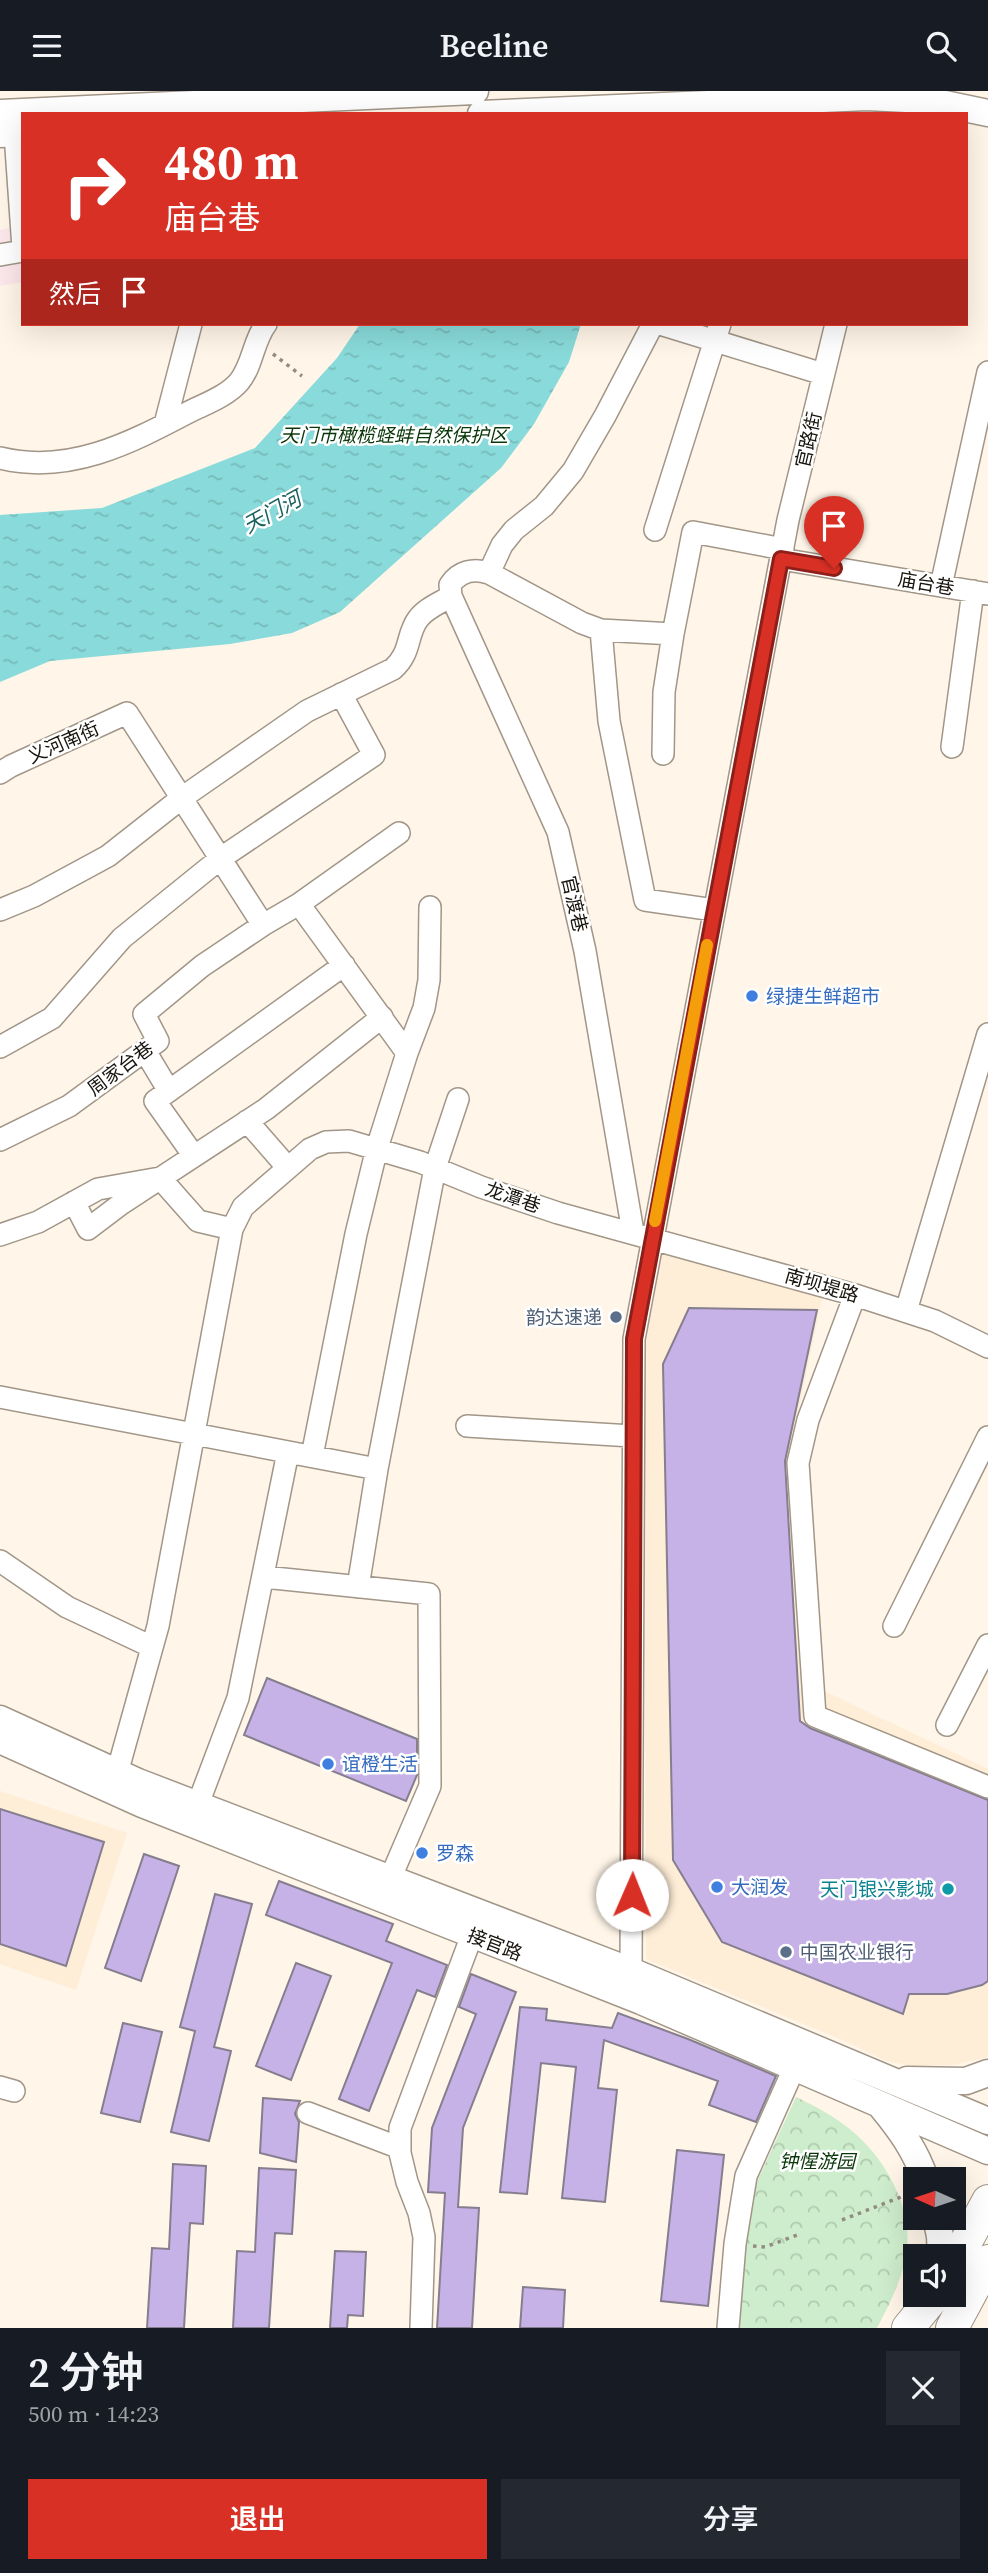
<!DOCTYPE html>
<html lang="zh">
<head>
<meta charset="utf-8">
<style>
	:root { --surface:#171b24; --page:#242831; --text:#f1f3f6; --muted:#9ea1a6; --accent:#d93025 }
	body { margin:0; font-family:"Source Serif 4","Noto Sans SC",serif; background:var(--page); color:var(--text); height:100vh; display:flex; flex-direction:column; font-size:26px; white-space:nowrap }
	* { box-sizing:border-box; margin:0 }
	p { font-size:23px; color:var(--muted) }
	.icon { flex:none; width:38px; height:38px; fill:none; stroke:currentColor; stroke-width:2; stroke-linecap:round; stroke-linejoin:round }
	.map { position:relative; height:2237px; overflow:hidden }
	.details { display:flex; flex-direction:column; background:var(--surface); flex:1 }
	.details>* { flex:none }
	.hud { position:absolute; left:21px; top:21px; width:947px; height:214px; border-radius:0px; box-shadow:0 7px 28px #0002; background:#d93025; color:#fff; overflow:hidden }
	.needle { width:46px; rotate:273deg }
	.buttons { position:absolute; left:903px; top:2076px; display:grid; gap:14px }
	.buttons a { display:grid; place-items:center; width:63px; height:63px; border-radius:0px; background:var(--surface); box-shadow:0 7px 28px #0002; font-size:35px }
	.pin { position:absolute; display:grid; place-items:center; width:60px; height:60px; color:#fff; margin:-72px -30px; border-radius:50% 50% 50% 0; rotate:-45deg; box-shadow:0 0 7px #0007 }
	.pin .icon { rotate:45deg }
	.me { position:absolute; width:77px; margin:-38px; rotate:1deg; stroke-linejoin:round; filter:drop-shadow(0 0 5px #0008) }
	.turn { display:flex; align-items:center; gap:24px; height:147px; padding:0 28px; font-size:32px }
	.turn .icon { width:91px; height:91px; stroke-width:2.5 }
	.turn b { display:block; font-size:49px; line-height:60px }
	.then { display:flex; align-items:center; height:66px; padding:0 28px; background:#0003; gap:14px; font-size:26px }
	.round { display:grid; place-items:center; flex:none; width:74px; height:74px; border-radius:0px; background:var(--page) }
	.headline { display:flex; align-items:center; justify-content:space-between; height:119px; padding:0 28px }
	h1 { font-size:42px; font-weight:600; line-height:52px }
	.button { display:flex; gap:14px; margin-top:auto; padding:14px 28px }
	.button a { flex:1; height:80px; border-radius:0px; background:var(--accent); color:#fff; font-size:28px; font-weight:600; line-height:80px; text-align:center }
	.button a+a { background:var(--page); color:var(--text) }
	header { display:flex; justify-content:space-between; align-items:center; height:91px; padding:0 28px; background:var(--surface); font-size:32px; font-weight:600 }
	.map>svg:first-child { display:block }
	.built { fill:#feedd7 }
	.education { fill:#fce7eb }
	.park { fill:url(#park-crowns) }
	.water { fill:url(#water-ripples) }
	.pier { fill:#fff5e8 }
	.building { fill:#c7b2e8; stroke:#847e8e; stroke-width:2 }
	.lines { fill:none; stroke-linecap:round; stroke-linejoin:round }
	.minor-casing { stroke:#a19687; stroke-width:24 }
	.major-casing { stroke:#a19687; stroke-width:29 }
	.highway-casing { stroke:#a19687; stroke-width:34 }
	.path { stroke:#948c83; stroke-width:3.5; stroke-dasharray:3.5 5; stroke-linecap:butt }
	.minor { stroke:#fff; stroke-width:21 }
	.major { stroke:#fff; stroke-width:26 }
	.highway { stroke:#fff; stroke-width:32 }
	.route-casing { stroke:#8d1f18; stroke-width:18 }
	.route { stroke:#d93025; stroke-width:12 }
	.slow { stroke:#f59e0b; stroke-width:12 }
	.shop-dot { fill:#3f7fe0; stroke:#fff; stroke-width:2.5 }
	.service-dot { fill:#5c6f8a; stroke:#fff; stroke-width:2.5 }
	.culture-dot { fill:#0f9aa8; stroke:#fff; stroke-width:2.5 }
	.labels { text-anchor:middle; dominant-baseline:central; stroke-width:5; stroke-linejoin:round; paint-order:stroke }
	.park-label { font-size:19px; font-style:italic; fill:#093709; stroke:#fff }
	.street-label { font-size:19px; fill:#17130d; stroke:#fff }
	.shop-label { font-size:19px; fill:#366cbe; stroke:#fff; text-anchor:start }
	.service-label { font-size:19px; fill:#4e5e75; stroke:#fff; text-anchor:end }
	.culture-label { font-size:19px; fill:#0d838f; stroke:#fff; text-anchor:end }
	.water-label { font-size:21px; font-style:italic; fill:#1c6060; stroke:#fff }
</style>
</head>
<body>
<header><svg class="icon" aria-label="menu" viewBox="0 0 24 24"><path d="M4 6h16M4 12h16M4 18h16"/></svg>Beeline<svg class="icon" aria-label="search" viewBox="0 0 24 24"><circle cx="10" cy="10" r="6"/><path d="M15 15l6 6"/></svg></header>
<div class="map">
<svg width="988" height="2237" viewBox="0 0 988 2237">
	<defs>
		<pattern id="park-crowns" width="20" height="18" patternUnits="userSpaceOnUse" patternTransform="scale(1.75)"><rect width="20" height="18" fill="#ceedcc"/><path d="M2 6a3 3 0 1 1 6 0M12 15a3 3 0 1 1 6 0" fill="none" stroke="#b0caae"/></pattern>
		<pattern id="water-ripples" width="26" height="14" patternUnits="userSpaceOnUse" patternTransform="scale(1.75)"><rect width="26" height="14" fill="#89dada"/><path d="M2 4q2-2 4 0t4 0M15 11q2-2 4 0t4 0" fill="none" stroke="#76baba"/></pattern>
	</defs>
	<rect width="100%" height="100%" fill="#fff5e8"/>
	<path class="built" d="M661,1160L823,1203L788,1369L803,1590L988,1678V1966L953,1974L914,1975L886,1970L847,1951L646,1868L644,1260Z
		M0,1700L127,1742L76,1899L0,1873Z"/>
	<path class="education" d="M23,135V191L0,195V139Z"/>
	<path class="park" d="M796,2006C815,2015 834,2025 851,2039C883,2065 912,2114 907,2157C904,2185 890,2212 877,2237H739L747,2126L755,2095Z"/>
	<path class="water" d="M360,233H581L569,271L534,333L501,377L340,521L292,542L230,553L50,570L0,591V424L102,417L255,357L337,267Z"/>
	<path class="pier" d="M428,0H633V12L632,23H426Z"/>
	<path class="building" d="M689,1217L817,1219L785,1370L800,1630L810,1637L988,1709V1890L982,1894L947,1903H909L903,1923L722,1851L673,1769L663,1273Z
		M267,1587L417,1648V1684L406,1710L244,1644Z
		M0,1718L104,1751L66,1875L0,1853Z
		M144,1763L179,1775L141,1890L105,1877Z
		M279,1790L393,1833L386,1850L447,1874L435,1906L417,1899L369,2020L339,2008L392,1872L266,1824Z
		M215,1803L252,1813L214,1956L231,1960L209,2050L171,2041L195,1940L180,1936Z
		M296,1872L331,1885L291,1989L256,1975Z
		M471,1883L516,1901L463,2037L458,2116L479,2117L472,2237H437L445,2102L428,2101L432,2037L476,1923L459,1916Z
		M520,1916L547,1918L546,1929L612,1937L618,1922L688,1948L776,1985L756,2031L709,2014L718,1990L604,1949L598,1997L617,1999L605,2111L562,2107L576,1976L541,1972L527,2103L500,2101Z
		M123,1932L162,1941L140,2031L101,2022Z
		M263,2007L300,2010L295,2023L299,2031L296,2071L260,2062Z
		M677,2059L724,2064L708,2215L661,2210Z
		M173,2073L206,2075L203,2133L190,2132L184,2237H147L152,2157L169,2158Z
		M259,2077L296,2079L292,2143L275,2142L269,2237H233L237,2160L255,2161Z
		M335,2160L366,2161L363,2225L348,2224L347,2237H330Z
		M523,2196L565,2199L563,2237H520Z"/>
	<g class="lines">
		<g class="minor-casing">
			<path id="minor" d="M15,43L23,157
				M0,164L23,160
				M660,233L823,283
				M165,333L191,233
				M0,367C69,384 130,352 189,321C205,313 227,305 239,291C253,274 253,250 266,233
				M655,439L720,233
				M781,468L988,503
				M489,482L502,454L514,439L544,415L573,380L605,325L653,233
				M941,495L988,281
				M451,505L558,741L585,860L633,1141
				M601,539L609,630L645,809L714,819
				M952,656L973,500
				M663,663L664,601L673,543
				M0,682L11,675L127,622L263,834L299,813L407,962L377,1057L356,1143L312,1365
				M299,813L399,742
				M0,819L34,805L108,765L183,706L307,620L393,578C412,561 406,544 418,528C426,517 440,512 451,505L450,494C459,480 474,477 489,482L582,532L601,539L673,543L693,441L783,458
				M0,956L52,927L122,847L221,767L374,664L341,603
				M145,960L169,1000
				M407,962L424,917L429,889L430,816
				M247,1030L288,1077
				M0,1049L69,1015L158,950L144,923L202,875L263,834
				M194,1065L155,1010L344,874
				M74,1111L88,1138L121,1113L266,1018L382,926
				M0,1144L38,1131L98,1098L160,1087L198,1130L232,1138
				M855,1204L808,1329L798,1372L815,1625L988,1696
				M906,1220L988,943
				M0,1306L377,1378
				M467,1335L632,1345
				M0,1470L67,1516L152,1556
				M264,1486L429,1503L430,1695L390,1788
				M358,1496L377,1378L435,1077L458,1008
				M894,1535L988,1346
				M947,1634L988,1554
				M117,1682L158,1535L232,1138L243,1116L310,1058L326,1051L349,1050L420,1071L481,1096L558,1122L855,1204L935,1230L988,1256
				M198,1713L238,1607L288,1361
				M631,1880L634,1248L788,429L836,233
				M0,1996L14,2000
				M308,2022L400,2057
				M421,2237L424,2146L419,2122L407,2091L400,2062V2037L472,1844
				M728,2237L735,2153L746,2085L795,1975"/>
		</g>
		<g class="major-casing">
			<path id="major" d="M0,22L475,0
				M481,23L867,6L926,9L988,22
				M0,43L23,42
				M0,1628L138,1691L631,1880L988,2030
				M0,1649L142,1713L641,1910L988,2060
				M907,1989L966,1990L988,1982
				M881,2015C900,2038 916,2060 925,2088
				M936,2126L940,2145L941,2165"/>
		</g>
		<g class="highway-casing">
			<path id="highway" d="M954,2173L988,2110
				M908,2237L936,2203
				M952,2237L988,2170"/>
		</g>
		<path class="path" d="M273,263L302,285
			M842,2129L911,2102
			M753,2155L765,2156L797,2144"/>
		<use href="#minor" class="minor"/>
		<use href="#major" class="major"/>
		<use href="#highway" class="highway"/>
	</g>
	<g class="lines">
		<g class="route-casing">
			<path id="route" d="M632,1804L634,1248L781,468L834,477"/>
		</g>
		<use href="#route" class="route"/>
		<path class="slow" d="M655,1130L707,854"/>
	</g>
	<g class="shop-dot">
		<circle cx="752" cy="905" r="7"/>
		<circle cx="328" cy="1673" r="7"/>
		<circle cx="422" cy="1762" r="7"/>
		<circle cx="717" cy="1796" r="7"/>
	</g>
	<g class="service-dot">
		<circle cx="616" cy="1226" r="7"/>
		<circle cx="786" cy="1861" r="7"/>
	</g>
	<circle class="culture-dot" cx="948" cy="1798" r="7"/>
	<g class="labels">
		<g class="park-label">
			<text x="394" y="344">天门市橄榄蛏蚌自然保护区</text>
			<text x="817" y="2070">钟惺游园</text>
		</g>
		<g class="street-label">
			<text transform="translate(808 349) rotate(-77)">官路街</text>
			<text transform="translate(926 492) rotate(10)">庙台巷</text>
			<text transform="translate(63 651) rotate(-24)">义河南街</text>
			<text transform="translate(575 813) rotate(77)">官渡巷</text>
			<text transform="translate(120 977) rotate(-37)">周家台巷</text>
			<text transform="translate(513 1106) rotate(19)">龙潭巷</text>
			<text transform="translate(822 1194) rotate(16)">南坝堤路</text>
			<text transform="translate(495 1853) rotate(21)">接官路</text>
		</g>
		<g class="shop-label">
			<text x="766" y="905">绿捷生鲜超市</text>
			<text x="342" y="1673">谊橙生活</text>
			<text x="436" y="1762">罗森</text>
			<text x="731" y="1796">大润发</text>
		</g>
		<g class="service-label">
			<text x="602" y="1226">韵达速递</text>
			<text x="800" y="1861" text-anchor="start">中国农业银行</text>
		</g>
		<g class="culture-label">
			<text x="934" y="1798">天门银兴影城</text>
		</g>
		<g class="water-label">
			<text transform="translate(272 421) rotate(-29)">天门河</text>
		</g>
	</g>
</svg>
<div class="buttons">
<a><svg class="needle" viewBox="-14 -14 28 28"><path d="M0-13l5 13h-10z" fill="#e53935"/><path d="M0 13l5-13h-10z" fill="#9ea1a6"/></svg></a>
<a><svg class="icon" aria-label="sound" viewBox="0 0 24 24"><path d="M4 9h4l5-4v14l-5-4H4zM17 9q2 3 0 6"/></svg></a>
</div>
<div class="pin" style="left:834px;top:477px;background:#d93025"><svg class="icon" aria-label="arrive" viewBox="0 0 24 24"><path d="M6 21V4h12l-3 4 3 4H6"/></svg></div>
<svg class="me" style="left:632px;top:1804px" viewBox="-20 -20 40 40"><circle r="19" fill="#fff"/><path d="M0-13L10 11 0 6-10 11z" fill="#d93025"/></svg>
<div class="hud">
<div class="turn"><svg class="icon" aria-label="right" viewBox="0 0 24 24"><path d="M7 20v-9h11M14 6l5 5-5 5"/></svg><div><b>480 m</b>庙台巷</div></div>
<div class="then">然后<svg class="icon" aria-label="arrive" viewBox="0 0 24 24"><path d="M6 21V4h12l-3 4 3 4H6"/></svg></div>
</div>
</div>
<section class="details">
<div class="headline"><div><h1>2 分钟</h1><p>500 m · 14:23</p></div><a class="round"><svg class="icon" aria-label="close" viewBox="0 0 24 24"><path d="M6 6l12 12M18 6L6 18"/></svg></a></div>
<div class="button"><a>退出</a><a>分享</a></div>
</section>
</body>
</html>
